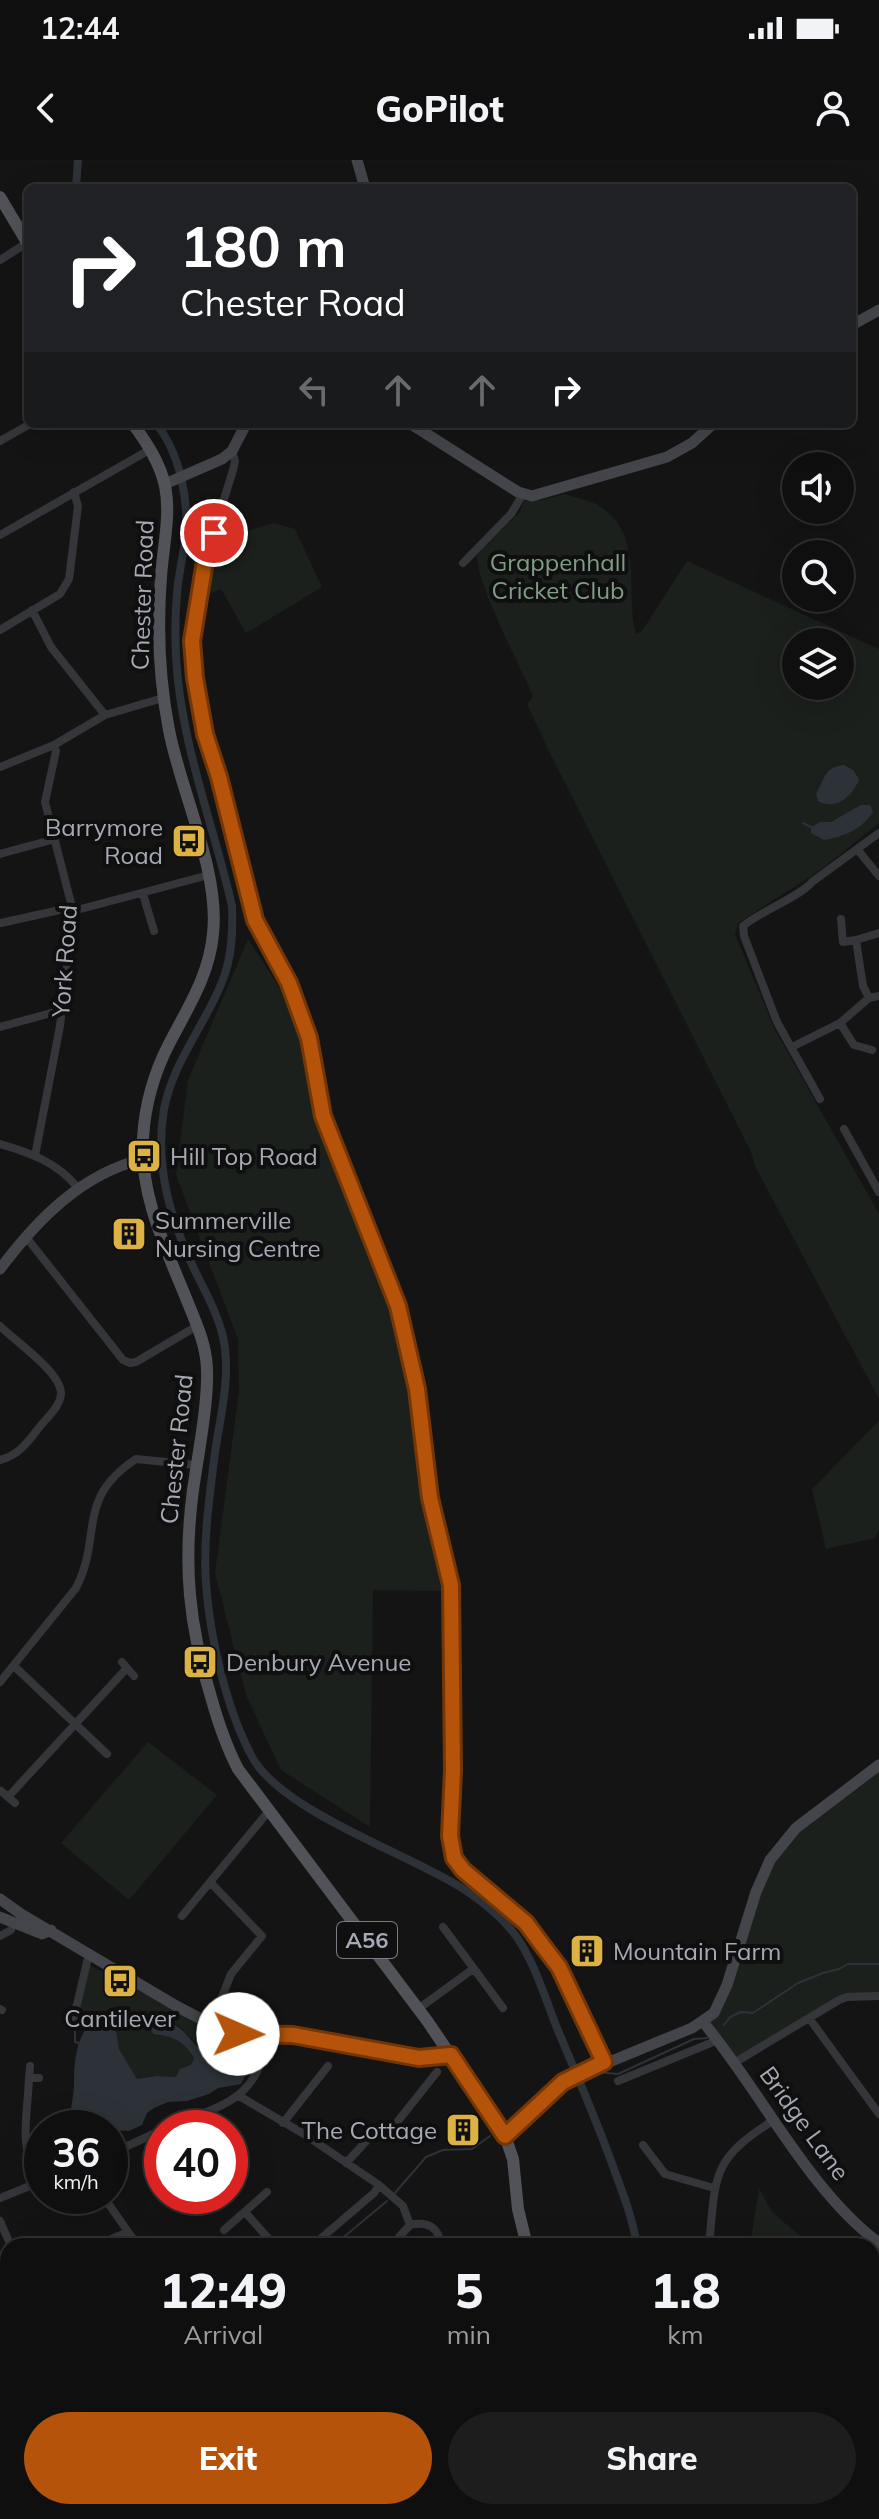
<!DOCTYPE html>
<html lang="en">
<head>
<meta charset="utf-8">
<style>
	:root { --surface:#0f0f10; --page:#1d1d1e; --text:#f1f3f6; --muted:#9b9c9f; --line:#2f2f30; --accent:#b45309 }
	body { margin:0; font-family:Mulish,sans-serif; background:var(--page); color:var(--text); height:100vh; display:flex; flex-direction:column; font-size:30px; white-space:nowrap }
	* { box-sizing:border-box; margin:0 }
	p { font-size:26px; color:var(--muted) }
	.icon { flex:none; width:44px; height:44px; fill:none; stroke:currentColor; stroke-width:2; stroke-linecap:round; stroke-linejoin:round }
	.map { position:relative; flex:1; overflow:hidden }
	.details { position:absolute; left:0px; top:2078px; width:880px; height:282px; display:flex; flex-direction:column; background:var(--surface); border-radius:24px 24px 0 0; box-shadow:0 8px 32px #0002,0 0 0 2px var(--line) }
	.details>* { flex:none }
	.banner { position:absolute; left:24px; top:24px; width:832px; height:244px; border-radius:12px; box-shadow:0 8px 32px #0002,0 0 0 2px var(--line); background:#202124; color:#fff; overflow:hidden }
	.controls { position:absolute; left:782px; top:292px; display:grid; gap:16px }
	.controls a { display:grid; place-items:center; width:72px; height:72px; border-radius:50%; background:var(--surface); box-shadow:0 8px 32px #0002,0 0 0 2px var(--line); font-size:40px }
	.speed { position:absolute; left:24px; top:1950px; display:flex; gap:16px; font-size:40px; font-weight:700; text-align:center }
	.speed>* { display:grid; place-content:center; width:104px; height:104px; border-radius:50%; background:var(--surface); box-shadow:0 8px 32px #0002,0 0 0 2px var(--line); line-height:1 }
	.speed small { font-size:20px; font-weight:400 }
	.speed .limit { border:12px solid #d22; background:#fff; color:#111 }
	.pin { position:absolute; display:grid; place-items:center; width:68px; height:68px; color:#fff; margin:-34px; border:4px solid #fff; border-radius:50%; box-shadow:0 2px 8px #0007 }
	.me { position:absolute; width:88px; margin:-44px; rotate:91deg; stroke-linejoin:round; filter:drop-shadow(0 0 6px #0008) }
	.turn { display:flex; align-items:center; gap:28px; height:168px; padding:0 24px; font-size:36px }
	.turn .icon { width:104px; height:104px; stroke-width:2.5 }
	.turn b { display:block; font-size:56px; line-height:68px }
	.lanes { display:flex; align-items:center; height:76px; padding:0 24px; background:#0003; justify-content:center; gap:40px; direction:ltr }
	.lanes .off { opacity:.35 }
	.eta { display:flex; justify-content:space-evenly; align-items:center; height:136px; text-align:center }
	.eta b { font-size:48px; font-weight:800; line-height:56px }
	.cta { display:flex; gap:16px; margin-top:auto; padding:16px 24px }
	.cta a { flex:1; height:92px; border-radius:48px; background:var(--accent); color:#fff; font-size:32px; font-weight:800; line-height:92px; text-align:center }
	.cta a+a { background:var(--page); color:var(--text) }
	.status { display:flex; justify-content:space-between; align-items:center; height:56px; padding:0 40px; background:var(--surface); direction:ltr }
	.status svg { height:22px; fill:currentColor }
	header { display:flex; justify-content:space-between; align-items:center; height:104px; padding:0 24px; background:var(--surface); font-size:36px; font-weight:800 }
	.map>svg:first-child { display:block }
	.green { fill:#1b201c; fill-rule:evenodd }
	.water { fill:#2c3238 }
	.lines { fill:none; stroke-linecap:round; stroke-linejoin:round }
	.stream { stroke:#2c3238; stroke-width:2 }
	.canal { stroke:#2c3238; stroke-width:8 }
	.street { stroke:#35363a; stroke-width:8 }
	.secondary { stroke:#44454a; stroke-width:11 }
	.primary { stroke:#525359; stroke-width:12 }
	.route-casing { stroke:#753606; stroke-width:20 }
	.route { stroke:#b45309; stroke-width:14 }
	.labels { text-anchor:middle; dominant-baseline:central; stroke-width:8; stroke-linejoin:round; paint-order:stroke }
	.shield { fill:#0f0f10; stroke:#797c83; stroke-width:2 }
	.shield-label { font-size:22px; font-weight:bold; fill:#a7aab4 }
	.park-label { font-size:24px; fill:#809d84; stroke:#0f0f10 }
	.street-label { font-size:24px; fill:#a7aab4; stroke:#0f0f10 }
	.poi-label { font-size:24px; fill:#a7aab4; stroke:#0f0f10; text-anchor:start }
</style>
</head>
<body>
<div class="status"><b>12:44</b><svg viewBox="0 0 49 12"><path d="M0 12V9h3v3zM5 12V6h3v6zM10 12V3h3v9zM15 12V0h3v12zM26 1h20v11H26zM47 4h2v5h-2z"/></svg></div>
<header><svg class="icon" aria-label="back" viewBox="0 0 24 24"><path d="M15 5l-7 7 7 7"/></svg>GoPilot<svg class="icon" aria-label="person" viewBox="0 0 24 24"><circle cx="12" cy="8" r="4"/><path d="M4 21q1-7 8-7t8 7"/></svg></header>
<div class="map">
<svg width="879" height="2359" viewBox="0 0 879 2359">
	<rect width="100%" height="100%" fill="#141415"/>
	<path class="green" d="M565,334C576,338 591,340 601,347C644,375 625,432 636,474L642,471L687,401L879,489V663L822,709L738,763L735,774L774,868L879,1054V1239L755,1006L751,992L548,589L527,544L533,536C521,508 475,420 477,395L520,352L524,341L541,340ZM796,482H840V526H796Z
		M274,363L295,369L322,427L246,473L221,429L199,438L215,380Z
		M248,779L287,839L394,1163L446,1431L373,1430L370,1667L281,1610L246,1535L215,1413L239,1231L238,1179L176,1015L188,920Z
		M879,1261V1369L875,1378L826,1389L812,1329Z
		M148,1582L217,1635L129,1740L61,1683Z
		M879,1600V1836L847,1837L734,1903L703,1862L731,1810L757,1733L781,1685Z
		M90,1806L248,1881L236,1894L204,1892L178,1865L154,1874C173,1876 184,1881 194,1898L191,1906L176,1917L156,1916L137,1919L119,1889L113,1859L100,1853L75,1869Z
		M759,2028L772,2052L812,2086H750Z
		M872,2136L879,2138V2296L872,2295Z"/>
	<path class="water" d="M844,605L853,610L859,619C853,636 836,651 818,641L816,634C825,619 824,607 844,605Z
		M861,645H870L873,652C861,670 845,676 824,680L811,673V667L820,662H831Z
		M102,1855L107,1859H114L119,1889L137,1919L156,1916L176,1917L180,1909L191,1905L194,1898C184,1881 173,1876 153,1874L149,1864C185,1860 179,1872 204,1892L240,1894L247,1899L249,1908L241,1924L218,1928L209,1934L187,1941L168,1942L154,1948L147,1953L142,1965L129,1971L110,1970V1968H73C68,1952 74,1939 74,1923C74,1898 77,1867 102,1855Z"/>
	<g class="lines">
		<path class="stream" d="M803,663L811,667
			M75,1865V1882L79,1883
			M724,1865L730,1857L741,1852L753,1853L798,1823L823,1813L839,1809L848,1804H879
			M596,1912L618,1914L694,1879L707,1878
			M517,1956L554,1922
			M394,2034L426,1997L443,1990L472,1989L490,1976
			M333,2086L387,2041
			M209,2359L210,2352"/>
		<path class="canal" d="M76,28L78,0
			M156,264C180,292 190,344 185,380C183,398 178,416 177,434C175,455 175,475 176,496C180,581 213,663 232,746C233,772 232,798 222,822C205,865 173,902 164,949C154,1007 171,1061 196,1113C206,1133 218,1155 223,1177C232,1217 219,1260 214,1300C209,1341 203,1382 206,1424C210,1478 226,1547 251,1595C279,1651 410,1694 465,1730C483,1742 503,1758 516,1776C535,1803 545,1838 557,1868C577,1916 598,1963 615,2012C624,2036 633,2060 637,2086
			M663,2352L666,2359"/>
		<path class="street" d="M0,100L27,83
			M0,281L30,264
			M232,291L235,301L233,310L205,401L192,481L195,518L205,574L219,617L255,760L289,823L309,878L323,956L398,1146L408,1186L417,1229L430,1338L451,1425L453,1610L450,1676L454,1698L463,1710L528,1765L559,1807L604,1902
			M0,375L151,289
			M463,403L511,354L523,334
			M32,450L51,487L105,555
			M0,470L60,434L69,419L78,346L74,332
			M0,607L54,585
			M857,689L879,716
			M0,694L55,679
			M143,734L154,771
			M73,751L209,715
			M841,759L843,782L856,780
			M1,763L73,747
			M869,838L863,826L856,780L879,773
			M840,863L854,885L872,890
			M0,867L62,850
			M792,887L840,863L869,838L879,836
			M820,939L777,862L744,776L743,766C761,751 801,736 812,722L879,673
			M844,969L879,1032
			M0,984C29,992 58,1003 77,1027
			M35,996L60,866L73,751L45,642L56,591L54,585L105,555L163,538
			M26,1077L123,1200L130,1203L136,1202L197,1166
			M0,1166C15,1181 62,1213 61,1234C60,1246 49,1256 41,1265C29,1280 20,1295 0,1300
			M122,1502L134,1516
			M14,1506L107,1594
			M0,1522L76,1428C103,1376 75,1339 136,1299L196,1305
			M1,1631L15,1643
			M8,1637L127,1508
			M210,1722L262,1776L231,1814L211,1865
			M182,1756L268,1652
			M443,1767L503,1848
			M0,1776L11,1770
			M0,1849L2,1850
			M418,1849L473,1809
			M809,1858L879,1954
			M73,1861L89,1794
			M734,1903L839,1840L847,1837L879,1836
			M30,1906L29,1918H39
			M29,1918C27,1964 19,1978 37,2023
			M618,1921L718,1880
			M239,1936L304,1974L379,2025L403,2046L410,2065
			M283,1963L328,1906
			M167,1968C219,1945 259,1943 267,1875
			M643,1985L665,2014L714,2028
			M110,1994L162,1970
			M346,2003L372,1975L394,1966L437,1912
			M103,2036L138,2086
			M0,2038L42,2021
			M245,2052L275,2086
			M0,2061L11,2086
			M410,2065C428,2061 439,2067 441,2086
			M224,2070L267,2032
			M95,2086L128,2072
			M312,2086L374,2033L379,2025
			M391,2086L410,2065
			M709,2086C716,2016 710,2000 774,1960
			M0,2192L8,2189
			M872,2341L879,2342
			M115,2352L118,2359
			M320,2352L328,2359
			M729,2352L733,2359
			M839,2352L842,2359
			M151,2359L168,2352
			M419,2359L420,2352"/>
		<path class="secondary" d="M357,0L365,28
			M852,165L879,150
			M411,264L518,332L532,336L667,297L692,283L713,264
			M165,324L222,299L232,291L246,264
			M0,1109C37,1060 81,1014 143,999
			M0,1739L21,1754L178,1847L226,1872L250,1875L303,1877L419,1898L451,1895
			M0,1757L42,1774L51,1770
			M703,1862C760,1930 808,2030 879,2083
			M505,1976L568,1919L692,1868L714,1853L727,1825L756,1732L770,1700L796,1668L879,1605
			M0,2310L8,2331
			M16,2352L18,2359"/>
		<path class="primary" d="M0,37L28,84
			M133,264C147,283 160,303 165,326C171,355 163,387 161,417C157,469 159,519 169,570C181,633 220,711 213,774C209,816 188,847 169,884C154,913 145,945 143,978C140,1036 165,1086 186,1138C194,1158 203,1177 206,1198C211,1230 198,1295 193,1330C183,1405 189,1466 211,1537C218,1562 226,1586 238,1609L428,1862L505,1976L513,1999L518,2049L527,2086
			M545,2359L546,2352"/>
	</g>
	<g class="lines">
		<g class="route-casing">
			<path id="route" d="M214,373L205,401L192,481L195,518L205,574L219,617L255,760L289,823L309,878L323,956L398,1146L417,1229L430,1338L451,1425L453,1610L450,1676L454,1698L463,1710L526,1763L543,1786L559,1807L604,1902L563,1922L505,1976L451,1895L419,1898L293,1875L238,1874"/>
		</g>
		<use href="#route" class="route"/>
	</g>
	<defs>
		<g id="bus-square" transform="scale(1.8)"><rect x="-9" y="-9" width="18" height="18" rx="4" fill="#ddb244" stroke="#0f0f10"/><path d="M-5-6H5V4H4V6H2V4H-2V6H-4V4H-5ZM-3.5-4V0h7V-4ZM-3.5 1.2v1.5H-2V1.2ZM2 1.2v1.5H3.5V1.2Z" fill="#111"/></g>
		<g id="building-square" transform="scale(1.8)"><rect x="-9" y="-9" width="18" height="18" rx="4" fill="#ddb244" stroke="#0f0f10"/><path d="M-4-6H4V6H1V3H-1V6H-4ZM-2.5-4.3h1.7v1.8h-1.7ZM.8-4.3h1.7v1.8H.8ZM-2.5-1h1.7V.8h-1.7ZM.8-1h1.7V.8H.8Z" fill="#111"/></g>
	</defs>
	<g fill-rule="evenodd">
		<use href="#bus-square" x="189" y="681"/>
		<use href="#bus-square" x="144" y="996"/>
		<use href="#building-square" x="129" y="1074"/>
		<use href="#bus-square" x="200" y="1502"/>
		<use href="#building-square" x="587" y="1791"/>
		<use href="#bus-square" x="120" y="1821"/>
		<use href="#building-square" x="463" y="1970"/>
	</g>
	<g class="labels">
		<rect class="shield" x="337" y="1762" width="60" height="36" rx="6"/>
		<g class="shield-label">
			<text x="367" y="1780">A56</text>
		</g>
		<g class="park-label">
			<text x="558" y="402">Grappenhall<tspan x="558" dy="28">Cricket Club</tspan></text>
		</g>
		<g class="street-label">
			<text transform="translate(142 435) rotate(-88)">Chester Road</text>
			<text transform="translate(64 801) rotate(-86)">York Road</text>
			<text transform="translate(176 1289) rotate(-84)">Chester Road</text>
			<text transform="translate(805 1963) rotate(54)">Bridge Lane</text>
		</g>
		<g class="poi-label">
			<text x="163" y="667" text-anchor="end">Barrymore<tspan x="163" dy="28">Road</tspan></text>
			<text x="170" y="996">Hill Top Road</text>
			<text x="155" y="1060">Summerville<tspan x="155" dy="28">Nursing Centre</tspan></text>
			<text x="226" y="1502">Denbury Avenue</text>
			<text x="613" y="1791">Mountain Farm</text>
			<text x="120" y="1858" text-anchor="middle">Cantilever</text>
			<text x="437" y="1970" text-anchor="end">The Cottage</text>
		</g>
	</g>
</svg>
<div class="controls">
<a><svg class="icon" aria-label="sound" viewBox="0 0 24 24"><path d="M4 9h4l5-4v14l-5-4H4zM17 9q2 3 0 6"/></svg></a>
<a><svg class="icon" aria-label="search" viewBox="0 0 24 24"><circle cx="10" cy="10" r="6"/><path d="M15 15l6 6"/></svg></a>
<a><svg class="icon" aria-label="layers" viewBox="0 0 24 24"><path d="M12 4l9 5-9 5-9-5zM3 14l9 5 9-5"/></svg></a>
</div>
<div class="speed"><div>36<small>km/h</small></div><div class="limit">40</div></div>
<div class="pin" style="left:214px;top:373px;background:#d93025"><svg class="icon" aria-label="arrive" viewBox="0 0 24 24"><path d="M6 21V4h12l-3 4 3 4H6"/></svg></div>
<svg class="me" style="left:238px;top:1874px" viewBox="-20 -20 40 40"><circle r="19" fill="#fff"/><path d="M0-13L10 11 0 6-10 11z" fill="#b45309"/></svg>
<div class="banner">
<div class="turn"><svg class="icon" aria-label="right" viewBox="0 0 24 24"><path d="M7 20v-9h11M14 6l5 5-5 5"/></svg><div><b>180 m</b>Chester Road</div></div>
<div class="lanes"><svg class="icon off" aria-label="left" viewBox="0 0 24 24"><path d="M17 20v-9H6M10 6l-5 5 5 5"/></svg><svg class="icon off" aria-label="ahead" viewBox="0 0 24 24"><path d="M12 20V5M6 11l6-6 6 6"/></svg><svg class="icon off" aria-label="ahead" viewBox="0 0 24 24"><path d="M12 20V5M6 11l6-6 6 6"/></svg><svg class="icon" aria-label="right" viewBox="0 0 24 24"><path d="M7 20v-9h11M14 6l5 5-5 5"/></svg></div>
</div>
<section class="details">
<div class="eta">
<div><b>12:49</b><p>Arrival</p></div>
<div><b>5</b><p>min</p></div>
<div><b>1.8</b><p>km</p></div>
</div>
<div class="cta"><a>Exit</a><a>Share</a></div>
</section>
</div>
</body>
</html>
